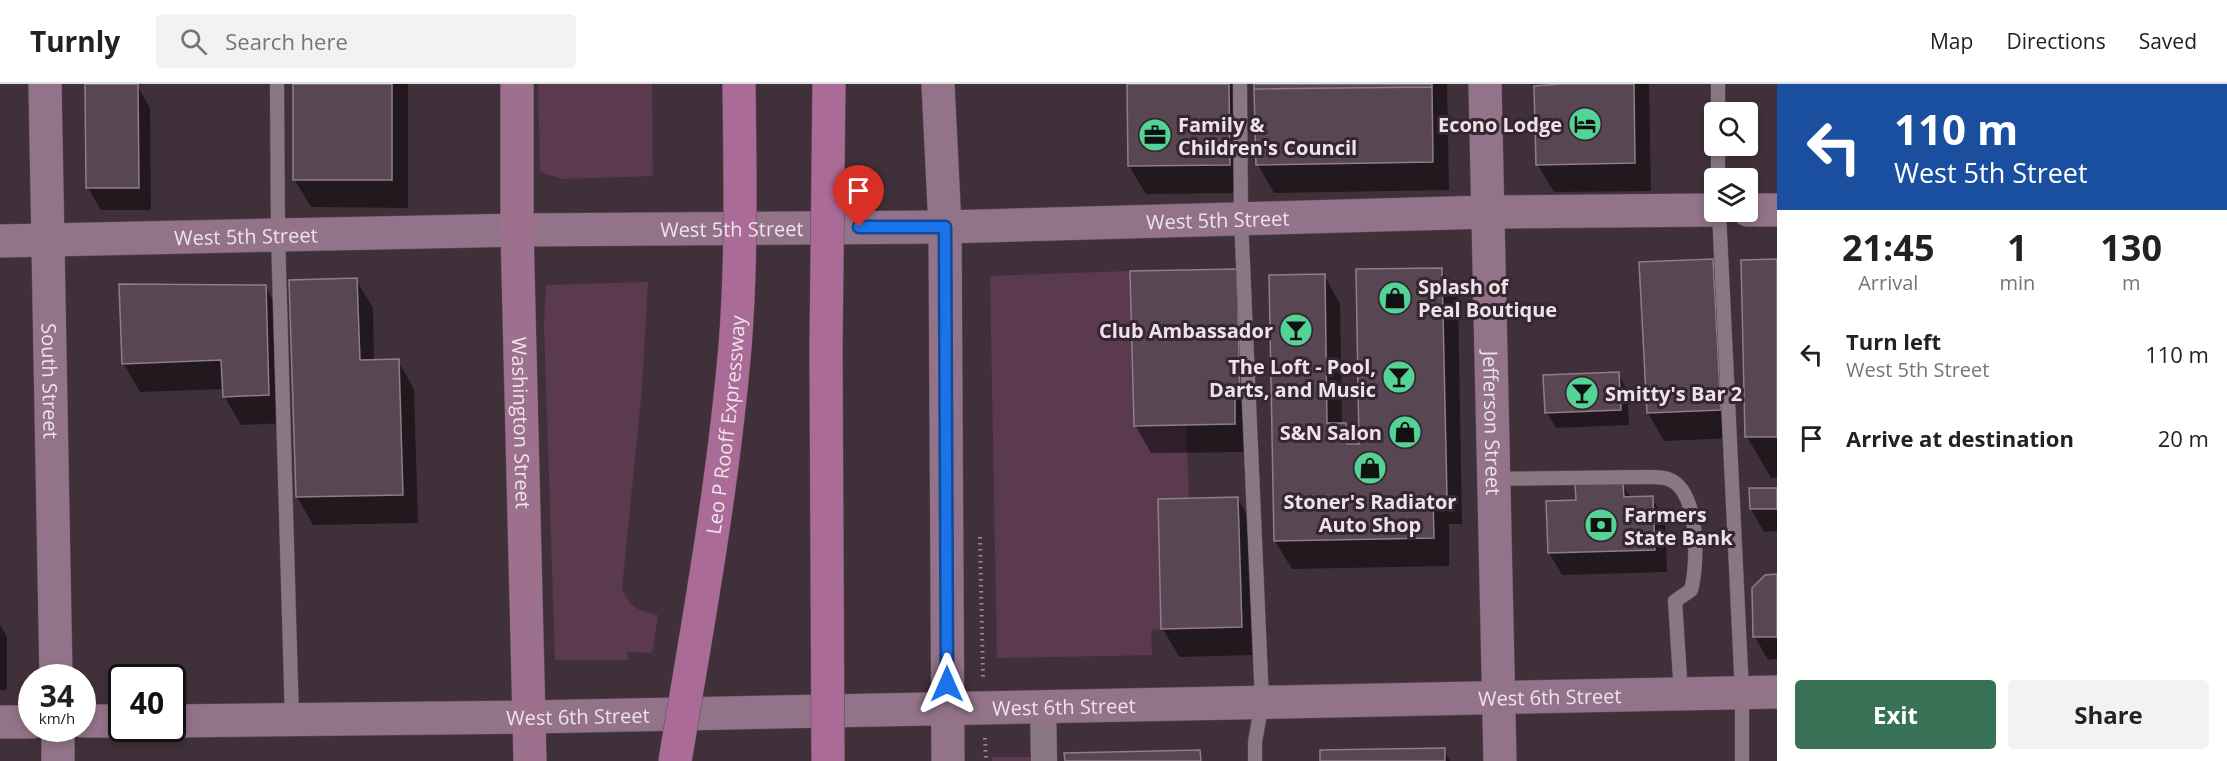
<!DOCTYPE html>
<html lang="en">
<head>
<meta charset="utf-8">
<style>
	:root { --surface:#fff; --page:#f2f2f2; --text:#222; --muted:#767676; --line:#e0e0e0; --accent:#387256 }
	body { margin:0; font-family:"Open Sans",sans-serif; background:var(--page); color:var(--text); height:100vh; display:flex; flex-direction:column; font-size:22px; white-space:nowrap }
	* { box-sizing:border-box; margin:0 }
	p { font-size:20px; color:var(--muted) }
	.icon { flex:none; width:33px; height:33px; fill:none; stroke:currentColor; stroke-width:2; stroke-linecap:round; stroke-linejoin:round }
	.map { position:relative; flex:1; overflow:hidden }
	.panel { display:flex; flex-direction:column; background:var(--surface); width:450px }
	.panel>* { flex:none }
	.hud { background:#1a4fa0; color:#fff; overflow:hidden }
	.buttons { position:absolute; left:1704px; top:18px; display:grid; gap:12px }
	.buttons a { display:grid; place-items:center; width:54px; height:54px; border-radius:6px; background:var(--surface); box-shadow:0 3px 9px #0003; font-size:30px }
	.speed { position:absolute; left:18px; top:580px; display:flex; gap:12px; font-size:30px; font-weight:700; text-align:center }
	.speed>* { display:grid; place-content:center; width:78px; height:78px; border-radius:50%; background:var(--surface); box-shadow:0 3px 9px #0003; line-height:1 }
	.speed small { font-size:15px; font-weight:400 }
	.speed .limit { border:3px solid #111; border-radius:9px; background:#fff; color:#111 }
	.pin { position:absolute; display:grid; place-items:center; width:51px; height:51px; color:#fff; margin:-62px -26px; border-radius:50% 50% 50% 0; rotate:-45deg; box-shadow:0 0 6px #0007 }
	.pin .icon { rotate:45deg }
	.me { position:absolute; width:66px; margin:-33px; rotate:0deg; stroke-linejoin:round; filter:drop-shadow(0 0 4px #0008) }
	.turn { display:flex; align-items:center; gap:21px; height:126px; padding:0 18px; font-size:27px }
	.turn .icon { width:78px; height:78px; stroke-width:2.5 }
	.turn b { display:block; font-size:42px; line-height:51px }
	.eta { display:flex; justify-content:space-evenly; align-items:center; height:102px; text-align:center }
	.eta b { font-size:36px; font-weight:700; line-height:42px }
	.action { display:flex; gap:12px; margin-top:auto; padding:12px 18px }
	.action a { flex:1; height:69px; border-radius:6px; background:var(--accent); color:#fff; font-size:24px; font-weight:700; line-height:69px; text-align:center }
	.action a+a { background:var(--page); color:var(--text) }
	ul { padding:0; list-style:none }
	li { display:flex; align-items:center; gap:18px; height:84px; padding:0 18px }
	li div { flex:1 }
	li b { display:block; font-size:22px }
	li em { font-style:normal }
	header { display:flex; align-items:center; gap:36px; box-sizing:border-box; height:84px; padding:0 30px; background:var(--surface); border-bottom:2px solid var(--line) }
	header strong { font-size:28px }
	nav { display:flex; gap:33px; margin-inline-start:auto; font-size:21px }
	.search { width:420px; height:54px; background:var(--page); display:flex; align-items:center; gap:15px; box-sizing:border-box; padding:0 21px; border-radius:6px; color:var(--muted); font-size:22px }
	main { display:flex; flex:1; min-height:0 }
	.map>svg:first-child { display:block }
	.green { fill:#5b3a50 }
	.shadow { fill:#0007 }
	.building { fill:#584752; stroke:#907d89; stroke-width:1.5 }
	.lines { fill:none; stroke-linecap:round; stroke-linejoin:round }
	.lane-casing { stroke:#5a4d56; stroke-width:15 }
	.street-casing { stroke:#5a4d56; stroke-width:27 }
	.secondary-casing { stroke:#5a4d56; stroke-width:34 }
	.primary-casing { stroke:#5a4d56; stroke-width:34 }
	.path { stroke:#9b8e96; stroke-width:4; stroke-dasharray:1.5 4.5; stroke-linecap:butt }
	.lane { stroke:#897783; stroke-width:14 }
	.street { stroke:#897783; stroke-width:26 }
	.secondary { stroke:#937389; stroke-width:33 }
	.primary { stroke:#9d708e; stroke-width:33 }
	.highway-bridge-casing { stroke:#5a4d56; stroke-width:34; stroke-linecap:butt }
	.highway-bridge { stroke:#aa6b96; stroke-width:33 }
	.route-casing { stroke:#114b97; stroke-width:15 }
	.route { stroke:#1a73e8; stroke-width:10 }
	.labels { text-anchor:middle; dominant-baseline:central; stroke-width:6; stroke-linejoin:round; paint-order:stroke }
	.poi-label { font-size:20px; font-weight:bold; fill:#ede3e9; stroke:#352630; text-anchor:start }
	.street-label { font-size:20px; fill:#ede3e9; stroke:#352630 }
</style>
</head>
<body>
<header>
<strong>Turnly</strong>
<div class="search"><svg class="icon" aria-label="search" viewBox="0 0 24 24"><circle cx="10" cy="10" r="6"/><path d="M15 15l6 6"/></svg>Search here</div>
<nav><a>Map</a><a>Directions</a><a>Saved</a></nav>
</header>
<main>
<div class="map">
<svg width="1777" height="677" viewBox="0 0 1777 677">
	<rect width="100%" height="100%" fill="#40303a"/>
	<path class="green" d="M538,0H652L653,92L562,95L540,88Z
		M1130,187L1134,341H1186L1189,414L1158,415L1161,545L1151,546L1152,571L997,574L990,192Z
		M648,198L642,304L622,505C630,524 639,527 658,531L652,569L627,568L628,576H555L544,241L546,201Z
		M992,673H1035V677H992Z"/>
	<path class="shadow" d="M294,0H408V124L311,123L294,95Z
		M1128,0H1244L1245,109L1146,110L1129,82Z
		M1256,0H1447L1449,106L1274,109L1258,81Z
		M1563,0H1649L1651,107L1554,108L1537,80Z
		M137,1L150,24L151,126H101L88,104Z
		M1713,176L1729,204L1736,354L1664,357L1648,329Z
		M1777,177V394H1771L1747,353L1742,178Z
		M1441,185L1458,214L1462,440H1449V482L1292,485L1275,457L1270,192L1324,191L1340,220L1342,340H1345L1357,361H1361Z
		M1236,186L1252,215L1255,343L1250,368L1151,369L1135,341Z
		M356,196L373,224L374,277H398L414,305L418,439L313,441L297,413Z
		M265,203L282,231L284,339L241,341L224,312V305L140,308L123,279Z
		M1618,290L1627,305L1629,341L1556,344L1547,329Z
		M1622,400L1631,414H1652L1665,436L1667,488L1562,491L1549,469Z
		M1777,405V447L1764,448L1751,425Z
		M1238,415L1254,443L1257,571L1179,573L1163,545Z
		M1777,492V575L1768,576L1755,553L1754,505Z
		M0,541L7,553V606H0Z
		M1444,666L1450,677H1321Z"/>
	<path class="building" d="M85,0H138L139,104H86Z
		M293,0H392V96H293Z
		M1127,0H1229L1230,81L1128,82Z
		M1254,0H1432V3L1254,5Z
		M1561,0H1634L1635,79L1536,81L1534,2Z
		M1432,3L1433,78L1256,81L1254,5Z
		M1713,175L1721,326L1647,329L1639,178Z
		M1777,175V353H1745L1741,176Z
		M1442,184L1447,413H1433L1434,454L1274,457L1269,191L1325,190L1327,339H1346L1347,360H1359L1356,185Z
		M1237,185L1240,315H1235V340L1134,342L1130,187Z
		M357,194L360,276L399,275L403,411L296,413L289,196Z
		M119,200L266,201L269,311L223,313L221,276L122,280Z
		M1619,288L1621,326L1545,329L1543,291Z
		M1623,398L1624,413L1653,412L1655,466L1548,469L1546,417L1576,416L1575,400Z
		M1749,404H1777V425H1750Z
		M1238,413L1242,543L1161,545L1158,415Z
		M1777,490V553H1753L1752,504L1765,491Z
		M1445,664V677H1320V666Z
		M1200,666L1201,677H1065L1064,669Z"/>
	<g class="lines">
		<g class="lane-casing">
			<path id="lane" d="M277,0L278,151L292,636
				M1240,0L1241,134L1262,618L1255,658V677
				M1718,0V28
				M1718,62V94
				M1719,128L1742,609V677
				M1494,395L1644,393C1651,393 1661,392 1668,395C1700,406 1698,480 1691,506L1675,517L1681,610"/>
		</g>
		<g class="street-casing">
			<path id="street" d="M1043,622L1044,677"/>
		</g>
		<g class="secondary-casing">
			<g id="secondary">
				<path id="s1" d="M45,0L56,594"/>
				<path d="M938,0L945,143L948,677"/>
				<path id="s2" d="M1485,0L1500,677"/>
				<path d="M1748,126H1777"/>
				<path id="s3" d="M0,157L517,146L945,143L1488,128L1714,126"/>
				<path d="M82,637H122"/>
				<path id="s4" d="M172,637L530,633L1777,608"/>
				<path d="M0,638H32"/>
				<path d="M58,645V677"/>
			</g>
		</g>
		<g class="primary-casing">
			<g id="primary">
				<path id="s5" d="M517,0V146L530,677"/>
			</g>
		</g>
		<path class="path" d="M980,453L983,595
			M985,654L986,677"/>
		<use href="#lane" class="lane"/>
		<use href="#street" class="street"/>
		<use href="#secondary" class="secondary"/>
		<use href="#primary" class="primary"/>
		<g class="highway-bridge-casing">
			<g id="highway-bridge">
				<path id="s6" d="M675,677C698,540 723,402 735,263C742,176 740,87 739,0"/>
				<path d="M828,677L826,264L829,0"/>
			</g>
		</g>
		<use href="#highway-bridge" class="highway-bridge"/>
	</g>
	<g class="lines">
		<g class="route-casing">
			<path id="route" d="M859,143H945L947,600"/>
		</g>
		<use href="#route" class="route"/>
	</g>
	<defs>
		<g id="hotel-disc" transform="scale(1.725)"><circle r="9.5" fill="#54d396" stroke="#352630"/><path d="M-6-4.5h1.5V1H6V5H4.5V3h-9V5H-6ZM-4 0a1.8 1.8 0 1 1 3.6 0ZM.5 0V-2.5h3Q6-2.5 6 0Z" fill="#111"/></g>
		<g id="office-disc" transform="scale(1.725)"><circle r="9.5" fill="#54d396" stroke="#352630"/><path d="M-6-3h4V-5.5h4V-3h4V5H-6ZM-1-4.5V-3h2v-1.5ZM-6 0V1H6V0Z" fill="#111"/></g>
		<g id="shop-disc" transform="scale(1.725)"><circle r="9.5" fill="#54d396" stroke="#352630"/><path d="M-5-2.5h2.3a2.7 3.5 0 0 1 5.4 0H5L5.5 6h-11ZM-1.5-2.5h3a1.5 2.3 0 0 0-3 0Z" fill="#111"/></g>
		<g id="bar-disc" transform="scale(1.725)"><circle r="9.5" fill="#54d396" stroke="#352630"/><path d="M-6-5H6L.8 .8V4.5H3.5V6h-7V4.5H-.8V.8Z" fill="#111"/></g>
		<g id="bank-disc" transform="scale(1.725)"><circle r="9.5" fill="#54d396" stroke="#352630"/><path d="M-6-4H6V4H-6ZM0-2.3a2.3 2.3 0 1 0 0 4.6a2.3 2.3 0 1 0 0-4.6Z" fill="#111"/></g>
	</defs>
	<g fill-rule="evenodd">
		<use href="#hotel-disc" x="1585" y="40"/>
		<use href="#office-disc" x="1155" y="51"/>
		<use href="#shop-disc" x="1395" y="214"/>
		<use href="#bar-disc" x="1296" y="246"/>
		<use href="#bar-disc" x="1399" y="293"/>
		<use href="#bar-disc" x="1582" y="309"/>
		<use href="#shop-disc" x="1405" y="348"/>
		<use href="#shop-disc" x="1370" y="384"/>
		<use href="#bank-disc" x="1601" y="441"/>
	</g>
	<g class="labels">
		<g class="poi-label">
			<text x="1178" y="40">Family &amp;<tspan x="1178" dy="23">Children's Council</tspan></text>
			<text x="1562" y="40" text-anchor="end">Econo Lodge</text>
			<text x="1418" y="202">Splash of<tspan x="1418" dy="23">Peal Boutique</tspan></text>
			<text x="1273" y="246" text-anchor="end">Club Ambassador</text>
			<text x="1376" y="282" text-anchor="end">The Loft - Pool,<tspan x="1376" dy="23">Darts, and Music</tspan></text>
			<text x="1605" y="309">Smitty's Bar 2</text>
			<text x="1382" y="348" text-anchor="end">S&amp;N Salon</text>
			<text x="1370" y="417" text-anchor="middle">Stoner's Radiator<tspan x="1370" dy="23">Auto Shop</tspan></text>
			<text x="1624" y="430">Farmers<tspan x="1624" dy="23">State Bank</tspan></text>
		</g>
		<g class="street-label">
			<text stroke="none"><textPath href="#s3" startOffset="1218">West 5th Street</textPath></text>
			<text stroke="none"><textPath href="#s3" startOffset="732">West 5th Street</textPath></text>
			<text stroke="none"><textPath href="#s3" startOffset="246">West 5th Street</textPath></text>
			<text stroke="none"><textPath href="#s1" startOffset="297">South Street</textPath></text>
			<text stroke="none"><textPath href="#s5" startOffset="339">Washington Street</textPath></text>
			<text stroke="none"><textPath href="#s2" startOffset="339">Jefferson Street</textPath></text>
			<text stroke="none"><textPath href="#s6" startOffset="340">Leo P Rooff Expressway</textPath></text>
			<text stroke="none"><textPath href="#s4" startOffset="1378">West 6th Street</textPath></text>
			<text stroke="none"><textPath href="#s4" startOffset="892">West 6th Street</textPath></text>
			<text stroke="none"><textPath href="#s4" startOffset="406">West 6th Street</textPath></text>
		</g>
	</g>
</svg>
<div class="buttons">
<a><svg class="icon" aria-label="search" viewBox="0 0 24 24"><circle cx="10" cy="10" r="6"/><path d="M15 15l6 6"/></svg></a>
<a><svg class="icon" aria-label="layers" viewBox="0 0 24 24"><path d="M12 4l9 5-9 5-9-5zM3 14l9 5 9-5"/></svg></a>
</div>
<div class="speed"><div>34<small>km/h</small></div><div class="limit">40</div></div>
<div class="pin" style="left:859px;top:143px;background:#d93025"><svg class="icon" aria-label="arrive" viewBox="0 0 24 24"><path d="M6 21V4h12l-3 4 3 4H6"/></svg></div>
<svg class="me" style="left:947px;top:600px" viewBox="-20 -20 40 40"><path d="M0-17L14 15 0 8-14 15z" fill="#1a73e8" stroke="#fff" stroke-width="4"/></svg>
</div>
<section class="panel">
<div class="hud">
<div class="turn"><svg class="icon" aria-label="left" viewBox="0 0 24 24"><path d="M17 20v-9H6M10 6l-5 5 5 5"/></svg><div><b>110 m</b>West 5th Street</div></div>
</div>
<div class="eta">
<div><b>21:45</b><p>Arrival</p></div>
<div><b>1</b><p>min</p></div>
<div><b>130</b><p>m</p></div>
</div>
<ul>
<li><svg class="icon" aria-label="left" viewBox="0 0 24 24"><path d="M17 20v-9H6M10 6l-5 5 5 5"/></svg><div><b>Turn left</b><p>West 5th Street</p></div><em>110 m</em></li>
<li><svg class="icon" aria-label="arrive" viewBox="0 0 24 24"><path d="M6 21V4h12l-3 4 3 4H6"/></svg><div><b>Arrive at destination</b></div><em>20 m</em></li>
</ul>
<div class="action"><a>Exit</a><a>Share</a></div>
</section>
</main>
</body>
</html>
